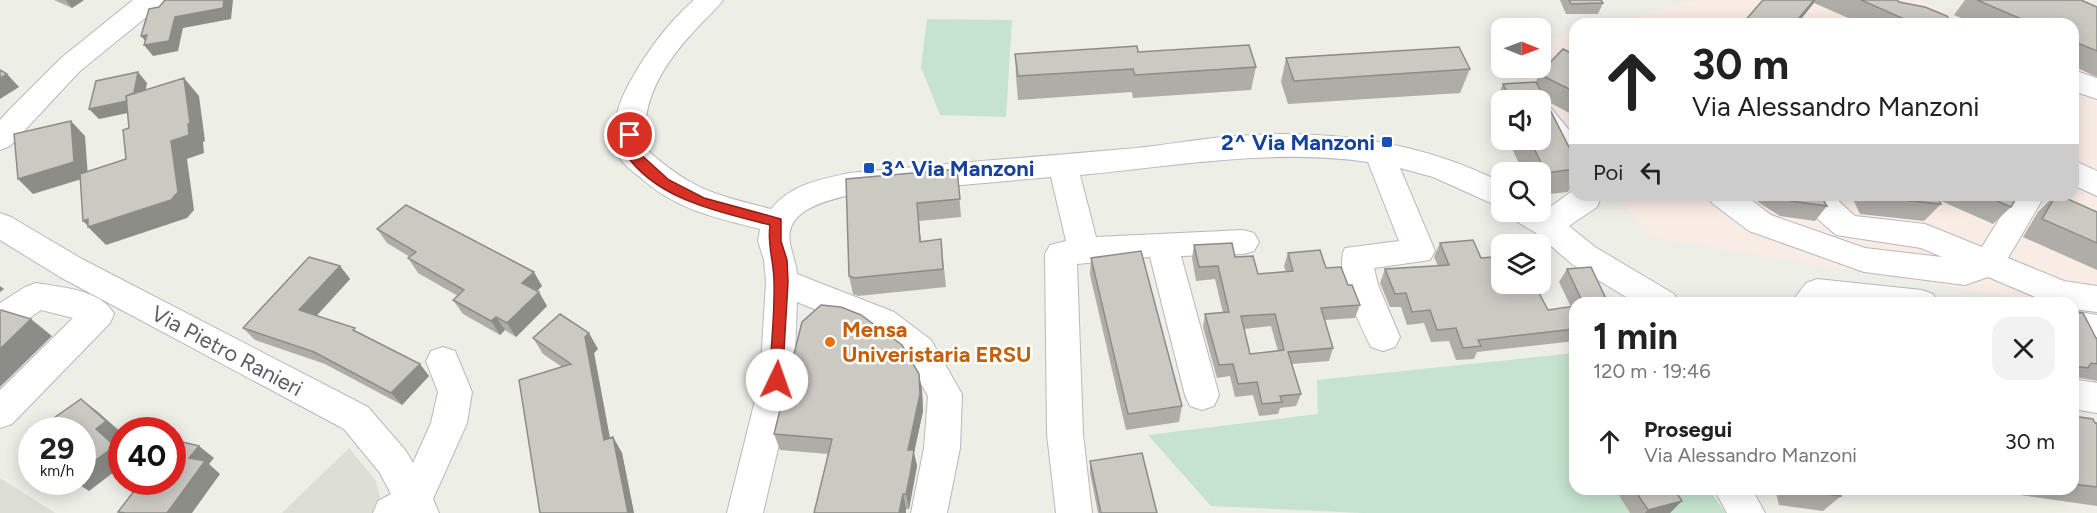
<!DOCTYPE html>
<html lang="it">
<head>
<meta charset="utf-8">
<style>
	:root { --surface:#fff; --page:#f2f2f2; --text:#222; --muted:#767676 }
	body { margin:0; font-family:Figtree,sans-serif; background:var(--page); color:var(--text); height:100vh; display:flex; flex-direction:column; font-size:22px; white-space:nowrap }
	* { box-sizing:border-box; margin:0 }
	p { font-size:20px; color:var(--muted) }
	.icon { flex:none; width:33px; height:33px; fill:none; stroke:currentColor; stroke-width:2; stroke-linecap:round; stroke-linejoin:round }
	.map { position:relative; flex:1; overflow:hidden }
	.panel { position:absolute; left:1569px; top:297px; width:510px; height:198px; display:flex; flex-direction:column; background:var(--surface); border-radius:18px; box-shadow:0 3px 15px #0003 }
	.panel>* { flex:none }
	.guide { position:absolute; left:1569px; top:18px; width:510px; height:183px; border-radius:18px; box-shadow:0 3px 15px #0003; background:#fff; color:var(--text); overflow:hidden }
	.needle { width:39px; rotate:91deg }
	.controls { position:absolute; left:1491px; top:18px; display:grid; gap:12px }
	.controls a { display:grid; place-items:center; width:60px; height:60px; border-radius:12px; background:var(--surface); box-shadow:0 3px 15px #0003; font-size:30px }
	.speed { position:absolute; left:18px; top:417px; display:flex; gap:12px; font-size:30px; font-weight:700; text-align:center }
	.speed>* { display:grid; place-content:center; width:78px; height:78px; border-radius:50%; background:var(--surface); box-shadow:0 3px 15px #0003; line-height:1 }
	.speed small { font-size:15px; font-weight:400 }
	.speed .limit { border:9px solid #d22; background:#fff; color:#111 }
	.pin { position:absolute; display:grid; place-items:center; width:51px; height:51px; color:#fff; margin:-26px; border:3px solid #fff; border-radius:50%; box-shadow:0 2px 6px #0007 }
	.me { position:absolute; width:66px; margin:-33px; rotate:3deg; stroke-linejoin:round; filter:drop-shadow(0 0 4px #0008) }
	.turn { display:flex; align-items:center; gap:21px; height:126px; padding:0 24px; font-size:27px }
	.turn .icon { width:78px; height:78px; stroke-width:2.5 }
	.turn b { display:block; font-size:42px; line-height:51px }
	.then { display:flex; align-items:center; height:57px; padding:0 24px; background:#0003; gap:12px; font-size:22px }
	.round { display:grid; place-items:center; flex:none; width:63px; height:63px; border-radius:18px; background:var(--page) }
	.summary { display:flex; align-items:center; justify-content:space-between; height:102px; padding:0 24px }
	h1 { font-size:36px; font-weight:700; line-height:45px }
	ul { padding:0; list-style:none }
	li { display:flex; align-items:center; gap:18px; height:84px; padding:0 24px }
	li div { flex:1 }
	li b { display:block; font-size:22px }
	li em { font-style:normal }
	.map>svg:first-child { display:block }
	.education { fill:#ddded4 }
	.medical { fill:#f9ece4 }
	.green { fill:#c5e3ce }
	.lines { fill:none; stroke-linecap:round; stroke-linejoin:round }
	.minor-casing { stroke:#b8b8be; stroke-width:2 }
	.minor { fill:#fff; fill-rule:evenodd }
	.wall { fill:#aeada7; fill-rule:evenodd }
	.shaded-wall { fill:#8d8d88 }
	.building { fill:#cac9c2; stroke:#8d8d88; stroke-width:1.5; fill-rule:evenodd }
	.route { fill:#d93025; stroke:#8d1f18; stroke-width:1.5 }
	.transit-dot { fill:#1a4fb4; stroke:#fff; stroke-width:2 }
	.food-dot { fill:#e8710a; stroke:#fff; stroke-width:2 }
	.labels { text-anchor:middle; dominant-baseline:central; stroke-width:5; stroke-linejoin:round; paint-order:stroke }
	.transit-label { font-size:22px; font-weight:bold; fill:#164399; stroke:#fff; text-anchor:end }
	.food-label { font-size:22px; font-weight:bold; fill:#c56008; stroke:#fff; text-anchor:start }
	.street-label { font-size:22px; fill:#5d5e64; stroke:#fff }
</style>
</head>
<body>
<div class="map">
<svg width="2097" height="513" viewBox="0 0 2097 513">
	<rect width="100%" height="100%" fill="#edeee6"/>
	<path class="education" d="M349,448L376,481L384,513H282Z
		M0,478L55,513H0Z"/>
	<path class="medical" d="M1695,0H1920L1976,24H1607Z
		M1575,32V142L1517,68H1540L1541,41Z
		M2073,65L2097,76V311L2073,303H2051L1649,237L1617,195H2073Z"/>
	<path class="green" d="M927,19L1012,20L1006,117L940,115L921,67Z
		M1575,353V489H1708L1726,513H1363L1211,506L1148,435L1318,414L1317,380Z"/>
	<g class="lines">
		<g class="minor-casing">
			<path id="minor" d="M133,0H164L160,6L80,71L10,146L0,150V120L7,112L61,58Z
				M694,0H723C716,10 706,18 697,28C665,62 639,100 646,149C692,190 713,194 771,209C792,184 818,180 849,173C941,164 1033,157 1125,149C1161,146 1196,139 1233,136C1324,129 1420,140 1502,183V208L1433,177L1400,168L1435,251L1430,260L1374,268L1378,285L1400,337L1395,347L1383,351L1371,347C1360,325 1333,270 1345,248L1399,241L1368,162C1271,148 1177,166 1080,175L1096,237L1243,230L1254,233L1259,242L1254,251L1243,254L1181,256L1219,395L1214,406L1202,410L1190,406L1185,395L1150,257L1077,264L1083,434L1092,513H1056L1047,434L1045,254L1050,245L1066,241L1051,177L849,195C826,201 784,210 790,243C792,254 796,263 797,274L894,312L931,340L962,394L960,448L947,513H911L924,448L928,396L907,360L870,332L797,302L794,380L763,513H727L760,380L766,282L764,260L758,241L760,229C716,218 674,209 640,177C632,171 621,163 618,154C608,127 620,98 634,75C650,47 670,21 694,0Z
				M2073,70L2097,78V99L2073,91Z
				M1540,104L1550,107L1575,137V168L1565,165L1540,134Z
				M2073,160L2097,171V196L2073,185Z
				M1575,189V195H1602L1597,207L1569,226L1595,247L1674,294L1679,303H1636L1573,265L1536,233L1514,220L1510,212H1540V206L1546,210Z
				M1708,195H1745L1771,215L1865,248L1942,257L1921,248L1836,235L1811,213L1801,195H1832L1855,216L1925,224L1982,247L2014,195H2045L2008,258L2064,281L2097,286V312L2073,309V303H2049L1988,277L1965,285L1864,272L1749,231L1712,203Z
				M0,213L11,217L82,259L368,407L406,451L413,463L431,423L438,392L426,361L431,351L443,347L455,351L472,392L467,423L433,499L439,513H373L378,501L391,494L380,473L344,429L60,277L0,240Z
				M1817,279L1922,290L1933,294L1938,303H1791L1806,283Z
				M36,283C61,287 102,290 114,314L110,323L12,424L0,428V390L73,318L41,310L12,330L0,334V303L25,287Z
				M2073,311L2097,315V343L2073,339Z
				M2073,379L2097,383V413L2073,409Z
				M1714,489H1752L1765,513H1727Z"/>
		</g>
		<use href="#minor" class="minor"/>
	</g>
	<path class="wall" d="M54,0H84L72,8Z
		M1560,0H1601L1603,3L1598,14H1566Z
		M1763,0H1897L1952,24H1862L1814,3L1797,24H1742Z
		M1965,0H2081L2097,7V77L2073,66V24H1976L1954,15Z
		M1138,52L1256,67L1251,90L1133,98L1132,92L1018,100L1016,77L1015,54Z
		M1575,55V116L1545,100L1575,159V178L1568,192L1540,195V172H1523L1508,140H1540V100H1502V126L1493,107L1503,84L1536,82L1539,74Z
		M1286,58L1470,69L1460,93L1288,104L1281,82Z
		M957,169L961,217L919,221L921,241L941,239L946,287L858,296L853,294L849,276L846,179Z
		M1757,195H1820L1827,206L1815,221L1780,216L1758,202Z
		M1851,195H2018L2011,207L1993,224L1939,200L1941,204L1924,221L1860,214Z
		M2055,195L2097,212V270L2023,237L2038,212Z
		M377,229L542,286L537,291L547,306L516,337L505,330L500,335L463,314L453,300L458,296L418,273L408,258L410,257L387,243Z
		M1440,243L1481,258L1502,275L1521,293L1548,310L1571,307L1559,282L1567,269L1608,303H1622H1575V341L1477,352L1474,359L1456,360L1449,341L1431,342L1424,323L1407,325L1401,307H1390L1380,283L1385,269L1438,266L1434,257Z
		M1194,245L1235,257L1258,274L1286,272L1284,266L1288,253L1326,268L1348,285L1360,305L1355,318L1325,320L1333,348L1329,361L1292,364L1301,394L1296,406L1280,408L1278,414L1259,416L1253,395L1235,397L1230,376L1217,378L1203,327L1205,314L1223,313L1215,279L1196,281L1192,258ZM1271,326L1278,351L1250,354L1244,329Z
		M1091,258L1182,406L1179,422L1126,430L1090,275Z
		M340,266L350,279L316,316L358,333L420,364L429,376L402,405L325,364L255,340L243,328Z
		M2073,312L2096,338H2097V381L2076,377L2073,379Z
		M533,338L598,349L594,353L610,438L613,437L622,453L634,513H540L562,367L543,354Z
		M919,374L922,390L923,411L914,453L917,466L909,509H906L828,454L780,450L774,434Z
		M2073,416L2097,423V506L1977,489H2073Z
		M1090,461L1157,513H1098L1090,473Z
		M1615,489H1674L1670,513H1630Z
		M1775,489H1839L1841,496L1823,511L1779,505Z"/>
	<path class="shaded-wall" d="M66,0H84L72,8Z
		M224,0H233L231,19L183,28L178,51L153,56L144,45L148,44L141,36L175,17Z
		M1814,0H1816L1797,24H1794Z
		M138,72L147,83L142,110L99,119L89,109Z
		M7,74L19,87L0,99V78Z
		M184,78L199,96L205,141L203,142L204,153L187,159L194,210L187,218L106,245L88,227H89L83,221L171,141Z
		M71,121L85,136L88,177L33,194L18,179Z
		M917,203L919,221L922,259L920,242Z
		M340,266L350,279L310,323L299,310Z
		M534,272L542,286L531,297L522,283Z
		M0,286L4,289L0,292Z
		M539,292L547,306L516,337L507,323Z
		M496,317L505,330L500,335L491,321Z
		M31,319L52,336L0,387V349Z
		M589,333L598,349L594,353L613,455L604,440L585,337Z
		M420,364L429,376L402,405L391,393Z
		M919,374L922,390L923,411L914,453L917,466L909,509L906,494L908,450Z
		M81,399L98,412L122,433V435L113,442L122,450V466L89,491L75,482H82V470L96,429Z
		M613,437L622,453L634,513H628Z
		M199,446L214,458L209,464L220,474L192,513H167L189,458Z
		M903,494L906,509V513H899Z
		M1682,501L1670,513H1645L1648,510Z"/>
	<path class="building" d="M165,0H224L223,8L175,17L169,41L144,45L147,35L141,36L149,9L159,7Z
		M1569,0H1601L1603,3L1571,4Z
		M1763,0H1814L1794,24H1742Z
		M1861,0H1897L1899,2L1925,7L1947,16L1952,24H1911L1909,21Z
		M1977,0H2081L2097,7V51L2073,41V24H2033Z
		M1249,45L1256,67L1135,75L1133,69L1018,76L1015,54L1137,46L1138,52Z
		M1459,47L1470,69L1294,81L1286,58Z
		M1563,49L1575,55V92L1539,74Z
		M0,70L7,74L0,78Z
		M138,72L134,93L126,96L127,101L89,109L96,81Z
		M184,78L190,123L188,124L189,135L171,141L178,192L171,200L88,227V219L83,221L80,174L126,159L123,130L129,128L126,96Z
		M1536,82L1575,159V169L1546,173L1530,140H1540V100H1511L1503,84Z
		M71,121L74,162L18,179L14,134Z
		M957,169L960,199L917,203L920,242L941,239L943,269L854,278L849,276L846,179Z
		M1781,195H1820L1827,206L1791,201Z
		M1874,195H1936L1941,204L1875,197Z
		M1983,195H2018L2011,207Z
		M2056,195H2059L2097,212V243L2042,219Z
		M406,205L534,272L522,283L539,292L507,323L496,317L491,321L453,300L464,290L408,258L416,252L377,229Z
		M1473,240L1481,258L1493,257L1502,275V284H1517L1521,293L1538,291L1548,310L1575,306V329L1478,340L1481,346L1463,348L1456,328L1437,330L1430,310L1412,312L1406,293L1395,294L1385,269L1449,265L1440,243Z
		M1232,243L1235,257L1253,256L1258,274L1293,271L1288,253L1320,250L1326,268L1341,267L1348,285H1352L1360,305L1321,308L1333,348L1288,352L1301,394L1280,396L1282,402L1262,404L1257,382L1238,384L1233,364L1219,365L1205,314L1229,312L1218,266L1199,267L1194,245ZM1275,314L1284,350L1250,354L1241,316Z
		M1141,251L1182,406L1128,414L1091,258Z
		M309,257L340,266L299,310L355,328L353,330L420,364L391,393L314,352L243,328Z
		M1591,267L1608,303H1622H1583L1567,269Z
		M821,305L841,307L861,315L902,345L919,374L920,394L908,450H914L910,475L906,494H903L899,513H814L832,439L774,434L802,322Z
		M1,310L31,319L0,349V311Z
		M2073,312L2083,313L2096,338H2097V364L2091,363L2088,368L2073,366Z
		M560,314L589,333L585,337L604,440L613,437L628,513H540L519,380L571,364L533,338Z
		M81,399L106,421L96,429L115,446L82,470V430H37Z
		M2073,416L2093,419L2095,423H2097V487L2073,484Z
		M32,435V441L28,438Z
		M178,441L199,446L189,458L205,461L167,513H125L118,512L141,482H172V449Z
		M1142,453L1157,513H1101L1090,461Z
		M1634,489H1674L1682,501L1648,510Z
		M1796,489H1839L1841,496L1796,490Z"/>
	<path class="route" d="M630,131L637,135L638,152L669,180L704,198L781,219V241L787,260L788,282L782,385L777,387L769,380C771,348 775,314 774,281C774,262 767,245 770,225C720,212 656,200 625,153L624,135Z"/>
	<g class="transit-dot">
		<rect x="1381" y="136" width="12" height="12" rx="3"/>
		<rect x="863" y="162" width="12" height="12" rx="3"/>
	</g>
	<circle class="food-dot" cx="830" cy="342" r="6"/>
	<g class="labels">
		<g class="transit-label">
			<text x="1375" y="142">2^ Via Manzoni</text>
			<text x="881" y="168" text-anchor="start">3^ Via Manzoni</text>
		</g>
		<g class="food-label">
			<text x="842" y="329">Mensa<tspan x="842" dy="25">Univeristaria ERSU</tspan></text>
		</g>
		<g class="street-label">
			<text transform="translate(227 351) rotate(28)">Via Pietro Ranieri</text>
		</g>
	</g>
</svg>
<div class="controls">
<a><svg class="needle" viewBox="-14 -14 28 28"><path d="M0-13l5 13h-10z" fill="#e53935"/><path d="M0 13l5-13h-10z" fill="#767676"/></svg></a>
<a><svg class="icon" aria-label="sound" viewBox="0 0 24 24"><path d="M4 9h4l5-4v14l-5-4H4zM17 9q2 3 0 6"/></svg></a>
<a><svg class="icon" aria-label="search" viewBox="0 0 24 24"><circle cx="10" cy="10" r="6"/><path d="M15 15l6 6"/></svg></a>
<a><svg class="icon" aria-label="layers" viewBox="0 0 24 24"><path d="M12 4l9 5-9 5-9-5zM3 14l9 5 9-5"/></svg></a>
</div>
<div class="speed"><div>29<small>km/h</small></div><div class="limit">40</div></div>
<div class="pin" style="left:630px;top:135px;background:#d93025"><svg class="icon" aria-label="arrive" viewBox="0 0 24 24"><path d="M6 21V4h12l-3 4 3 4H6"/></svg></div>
<svg class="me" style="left:777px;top:380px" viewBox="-20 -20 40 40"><circle r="19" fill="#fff"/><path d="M0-13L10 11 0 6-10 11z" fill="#d93025"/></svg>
<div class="guide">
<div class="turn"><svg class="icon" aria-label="ahead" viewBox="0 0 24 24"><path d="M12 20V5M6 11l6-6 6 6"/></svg><div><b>30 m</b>Via Alessandro Manzoni</div></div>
<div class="then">Poi<svg class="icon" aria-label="left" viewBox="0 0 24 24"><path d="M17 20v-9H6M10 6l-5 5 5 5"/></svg></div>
</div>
<section class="panel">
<div class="summary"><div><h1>1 min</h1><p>120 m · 19:46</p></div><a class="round"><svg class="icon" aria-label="close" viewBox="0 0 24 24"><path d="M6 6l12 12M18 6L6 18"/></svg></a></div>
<ul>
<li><svg class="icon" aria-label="ahead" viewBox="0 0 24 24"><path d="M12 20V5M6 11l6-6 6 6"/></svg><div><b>Prosegui</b><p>Via Alessandro Manzoni</p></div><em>30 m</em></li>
</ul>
</section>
</div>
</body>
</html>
